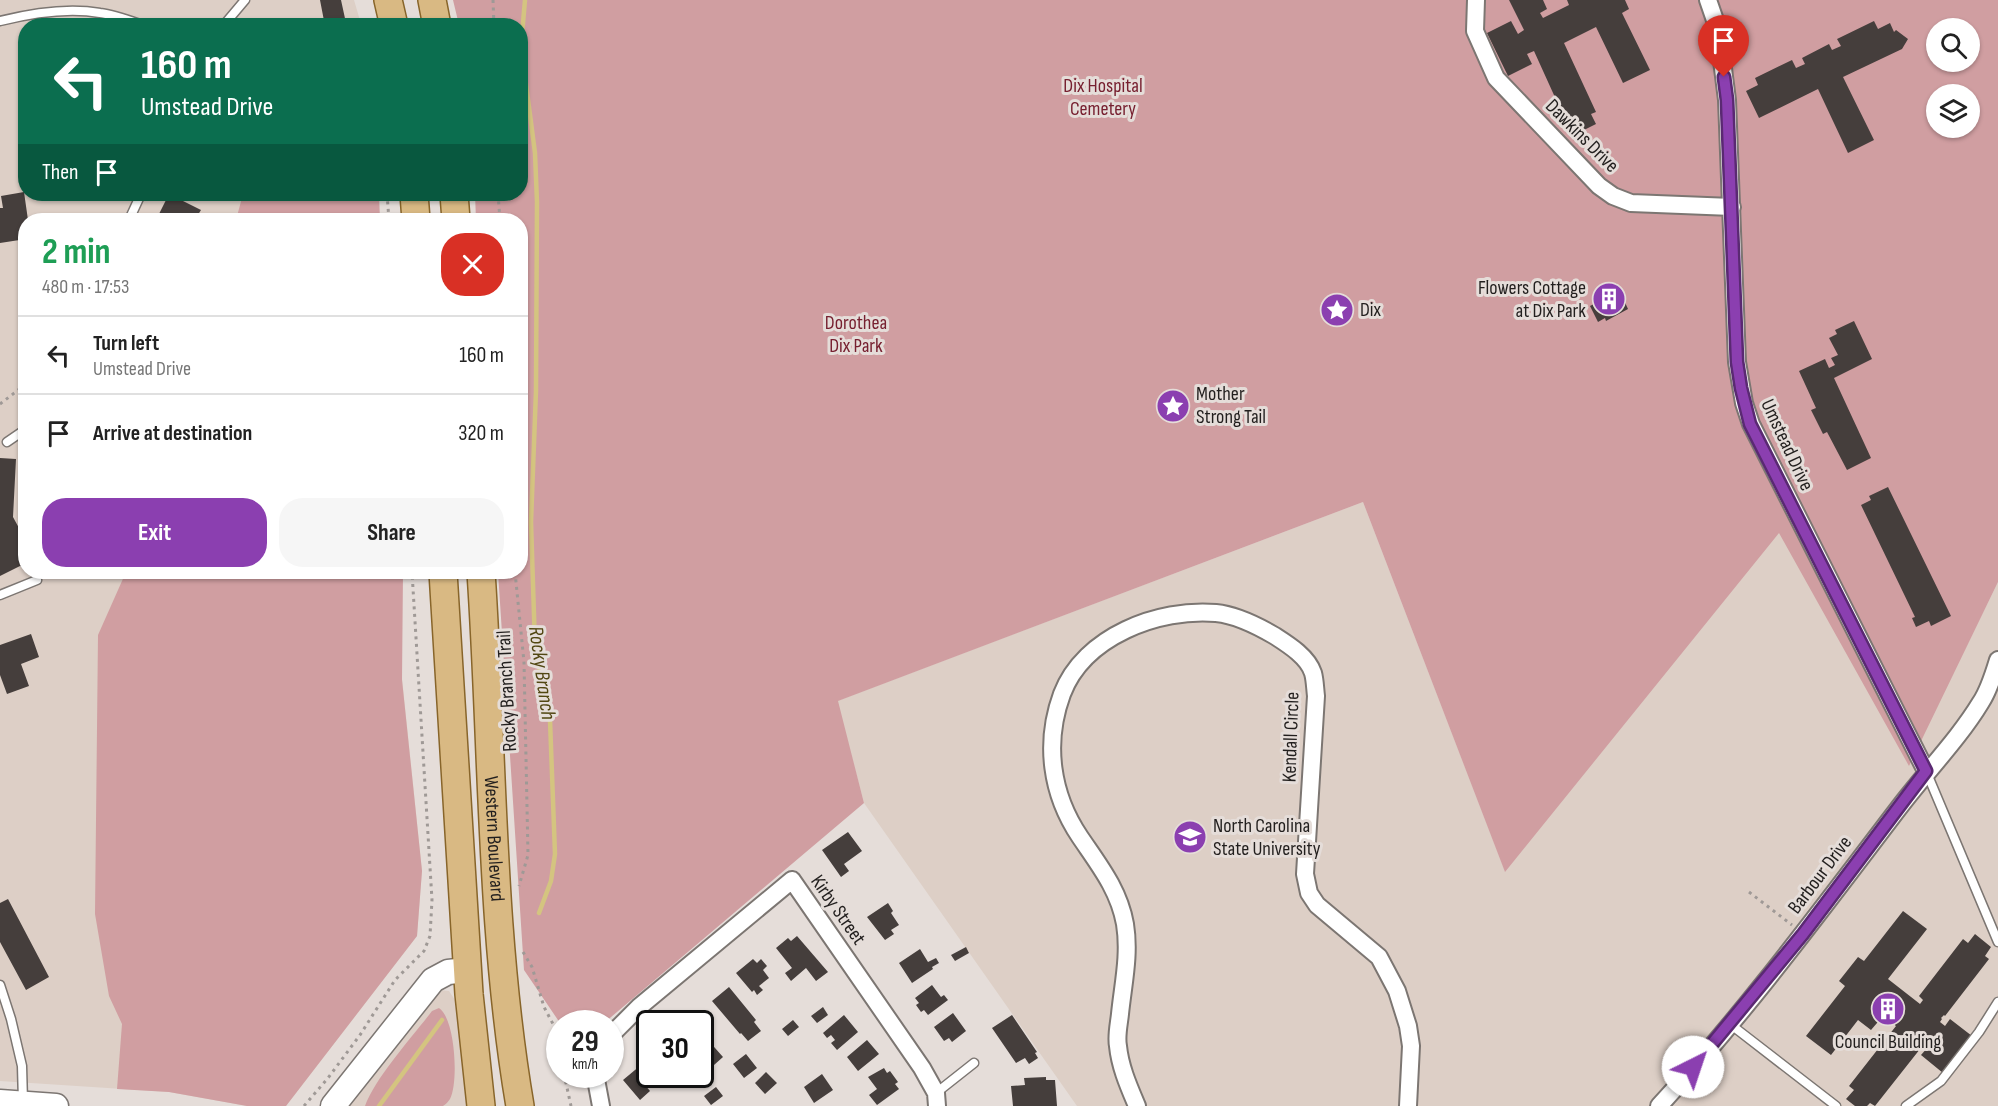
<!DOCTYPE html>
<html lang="en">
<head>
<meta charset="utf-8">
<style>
	:root { --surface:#fff; --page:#f6f6f6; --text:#222; --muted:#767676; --line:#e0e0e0; --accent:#8b3fb0 }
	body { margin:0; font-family:"Sofia Sans Condensed",sans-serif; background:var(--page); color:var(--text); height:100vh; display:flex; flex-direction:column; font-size:22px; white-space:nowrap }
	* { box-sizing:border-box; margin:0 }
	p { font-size:20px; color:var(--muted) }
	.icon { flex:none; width:33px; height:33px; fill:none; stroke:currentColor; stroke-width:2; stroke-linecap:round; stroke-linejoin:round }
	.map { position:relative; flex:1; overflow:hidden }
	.drawer { position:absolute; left:18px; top:213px; width:510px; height:366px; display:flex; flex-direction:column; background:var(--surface); border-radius:24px; box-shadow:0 2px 4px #0004 }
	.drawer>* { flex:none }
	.banner { position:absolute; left:18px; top:18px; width:510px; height:183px; border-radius:24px; box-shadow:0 2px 4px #0004; background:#0b6e4f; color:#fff; overflow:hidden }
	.buttons { position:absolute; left:1926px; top:18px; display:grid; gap:12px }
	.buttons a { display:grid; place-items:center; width:54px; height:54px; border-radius:50%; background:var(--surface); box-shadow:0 2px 4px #0004; font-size:30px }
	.speed { position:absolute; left:546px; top:1010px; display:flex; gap:12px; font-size:30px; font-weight:700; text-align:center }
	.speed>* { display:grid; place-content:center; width:78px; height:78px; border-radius:50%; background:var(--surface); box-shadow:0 2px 4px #0004; line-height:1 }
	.speed small { font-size:15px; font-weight:400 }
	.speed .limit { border:3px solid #111; border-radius:9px; background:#fff; color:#111 }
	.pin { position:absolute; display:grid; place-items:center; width:51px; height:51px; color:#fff; margin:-62px -26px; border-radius:50% 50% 50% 0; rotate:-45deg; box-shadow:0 0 6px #0007 }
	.pin .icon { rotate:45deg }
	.me { position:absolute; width:66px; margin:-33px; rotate:41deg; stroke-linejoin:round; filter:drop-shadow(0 0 4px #0008) }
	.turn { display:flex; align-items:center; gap:21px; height:126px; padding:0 24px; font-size:27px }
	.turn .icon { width:78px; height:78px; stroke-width:2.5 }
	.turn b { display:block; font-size:42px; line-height:51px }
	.then { display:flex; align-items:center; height:57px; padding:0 24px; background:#0003; gap:12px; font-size:22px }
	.round { display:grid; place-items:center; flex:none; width:63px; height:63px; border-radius:24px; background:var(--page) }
	.headline { display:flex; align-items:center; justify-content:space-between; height:102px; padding:0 24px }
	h1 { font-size:36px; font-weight:700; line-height:45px; color:#1e9e55 }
	.button { display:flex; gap:12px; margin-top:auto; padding:12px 24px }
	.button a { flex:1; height:69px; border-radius:24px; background:var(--accent); color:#fff; font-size:24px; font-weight:700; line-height:69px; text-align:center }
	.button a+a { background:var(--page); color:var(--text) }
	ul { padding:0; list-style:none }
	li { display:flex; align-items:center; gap:18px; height:78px; padding:0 24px; border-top:2px solid var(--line) }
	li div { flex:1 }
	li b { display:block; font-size:22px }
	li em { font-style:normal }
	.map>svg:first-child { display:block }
	.built { fill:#ddcfc6; fill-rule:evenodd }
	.green { fill:#d09ea1; fill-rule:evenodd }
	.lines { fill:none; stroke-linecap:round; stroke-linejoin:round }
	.stream { stroke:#d4c480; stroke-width:4.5 }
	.building { fill:#453e3c }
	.lane-casing { stroke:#7c7672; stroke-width:11 }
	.street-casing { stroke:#7c7672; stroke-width:20 }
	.secondary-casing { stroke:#7c7672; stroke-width:27 }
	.primary-casing { stroke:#88652a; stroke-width:30 }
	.path { stroke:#9f9996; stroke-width:3; stroke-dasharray:3 4.5; stroke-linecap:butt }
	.lane { stroke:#fff; stroke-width:8 }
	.street { stroke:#fff; stroke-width:16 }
	.secondary { stroke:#fff; stroke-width:24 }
	.primary { stroke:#d9b983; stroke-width:27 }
	.route-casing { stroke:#5a2972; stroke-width:15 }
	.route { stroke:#8b3fb0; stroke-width:10 }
	.labels { text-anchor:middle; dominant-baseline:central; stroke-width:6; stroke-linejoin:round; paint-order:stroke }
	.park-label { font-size:20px; fill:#772030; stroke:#e5ddd9 }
	.street-label { font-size:20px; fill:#221f1e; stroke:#e5ddd9 }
	.poi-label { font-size:20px; fill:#221f1e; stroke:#e5ddd9; text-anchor:start }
	.water-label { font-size:21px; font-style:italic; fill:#524712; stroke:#e5ddd9 }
</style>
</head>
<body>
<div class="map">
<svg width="1998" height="1106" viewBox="0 0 1998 1106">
	<rect width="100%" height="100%" fill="#e5ddd9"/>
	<path class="built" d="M0,0H354L359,17L360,25L26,26V194H364V220H26V572H391L422,870L417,936L286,1106H247L169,1092L0,1081Z
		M1998,0L1951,678L1998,582V1106H1077L864,803L837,701L1363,502L1505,871L1485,121ZM1936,28H1970V62H1936ZM1936,94H1970V128H1936Z
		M440,990L449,991L457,1003L471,1106H345Z"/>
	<path class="green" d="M453,0H1998V582L1909,766L1779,533L1505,872L1363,502L838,701L864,803L604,1023H560L524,970L498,572H520V220H476L475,194H520V26L459,25ZM1936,28H1970V62H1936ZM1936,94H1970V128H1936Z
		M243,194H379L380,220H236Z
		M126,572H403L402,680L422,871L417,936L286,1106H247L169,1092L117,1089L122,1024L109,996L95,914L98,635Z
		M439,1008C455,1018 459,1082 450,1099C448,1102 446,1104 443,1106H365C375,1078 413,1036 432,1011Z"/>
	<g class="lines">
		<path class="stream" d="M525,0L521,46L535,153L537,202L536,391L531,522L535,646L550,720L555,854L551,881L539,913
			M379,1106L442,1020"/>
	</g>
	<path class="building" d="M320,0H341L346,23L325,26Z
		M1509,0H1543L1547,9L1540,13L1543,18L1569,5L1567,0H1625L1629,9L1622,13L1650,70L1623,83L1596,27L1564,43L1596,112L1591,114L1596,124L1578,133L1573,123L1568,126L1534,51L1527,54L1532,64L1508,76L1487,33L1511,21L1518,34L1524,30Z
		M1874,21L1878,29L1890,23L1894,32L1896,30L1908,39L1902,49L1843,77L1874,140L1848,153L1818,89L1759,118L1746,91L1758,85L1755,78L1792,60L1796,68L1805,64L1802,58L1829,44L1832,50L1841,46L1837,39Z
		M24,192L28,220H26V239L0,243V208H3L1,196Z
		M169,194L201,210L196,218L192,216L190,220H156Z
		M1616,283L1628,309L1606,321L1605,318L1598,322L1590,306L1598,302L1593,295Z
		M1854,321L1872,359L1834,378L1871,458L1847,470L1827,432L1823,434L1811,410L1816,408L1799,371L1825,359L1829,368L1835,365L1831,358L1838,355L1829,338L1837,334L1835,330Z
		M0,458L16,459L13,517L26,541V563L0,576Z
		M1888,487L1951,616L1931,626L1929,621L1916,627L1912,618L1915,617L1861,505L1871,500L1869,496Z
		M31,634L39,657L21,664L29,686L7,694L0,675V645Z
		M848,832L862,851L844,864L849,871L841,877L822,850Z
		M8,899L49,977L26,990L0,942V903Z
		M888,903L893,911L891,913L899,925L891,930L894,934L885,940L867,917Z
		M1903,911L1927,929L1888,979L1920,1004L1923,1000L1919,996L1963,939L1968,943L1975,934L1991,947L1985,956L1989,959L1945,1016L1944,1015L1941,1018L1942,1019L1940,1022L1945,1026L1950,1019L1972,1036L1943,1073L1921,1055L1928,1047L1924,1044L1875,1106L1870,1103L1867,1106H1855L1846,1099L1854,1090L1849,1086L1896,1026L1883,1016L1871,1030L1858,1020L1831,1055L1806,1036L1845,986L1839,981L1858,957L1864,961Z
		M797,936L828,972L816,981L806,968L791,981L785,973L792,968L776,948L788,938L791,941Z
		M966,947L969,953L955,961L951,955Z
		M920,949L928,962L936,958L939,963L932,967L933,969L912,983L899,963Z
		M753,959L757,963L761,959L767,966L763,970L769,978L759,986L763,990L757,995L754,990L752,992L736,973Z
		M932,985L941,997L944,995L948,1000L928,1015L924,1010L921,1012L916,1005L919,1003L915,998Z
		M729,987L756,1020L754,1022L761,1031L748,1041L741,1033L740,1034L712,1001Z
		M823,1007L828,1015L817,1023L811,1016Z
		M953,1013L966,1031L952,1042L949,1038L944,1041L934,1027Z
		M844,1015L858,1032L837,1050L831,1043L835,1040L831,1035L827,1038L823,1033Z
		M1012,1015L1037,1052L1035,1053L1038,1058L1029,1064L1025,1058L1016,1063L992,1028Z
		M700,1018L714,1033L707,1039L723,1057L705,1073L700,1068V1023H694Z
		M793,1020L799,1027L788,1036L782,1029Z
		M867,1040L879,1054L858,1071L847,1057Z
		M746,1054L757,1068L744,1078L733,1064Z
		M641,1065L654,1078L645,1085L650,1091L640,1100L623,1080Z
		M884,1068L887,1073L890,1071L898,1082L895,1084L899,1089L877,1105L869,1095L877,1089L868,1077Z
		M766,1072L777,1083L765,1094L755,1083Z
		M822,1074L833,1090L814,1103L804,1087Z
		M1046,1077V1080H1055L1057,1106H1013L1011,1086L1025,1085L1024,1078Z
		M716,1087L723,1096L711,1105L704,1096Z"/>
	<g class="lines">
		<g class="lane-casing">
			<path id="lane" d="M0,21C32,13 67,7 100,13C115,15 131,21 146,26
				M223,26L245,0
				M129,220L141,194
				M7,442L26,429
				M0,595L37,580
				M1926,771L1998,942
				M0,985L11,1019L22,1066L23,1102
				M1730,1024L1836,1106
				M936,1093L974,1063
				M1906,1106L1941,1081L1979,1032L1998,1002"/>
		</g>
		<g class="street-casing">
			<path id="street" d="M1476,0L1475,31L1496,78L1599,186L1613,196L1631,203L1732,207
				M1708,0L1718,29L1727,100L1737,362L1744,403L1751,424L1926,771
				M610,1036L639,1007L792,880L922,1068L936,1093L937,1106
				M595,1074L601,1106
				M1137,1106C1129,1087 1120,1067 1118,1046C1116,1036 1119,1024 1120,1014C1123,984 1130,955 1125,924C1119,890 1099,865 1080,837C1051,794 1044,743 1062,694C1084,636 1159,608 1216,613C1236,615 1258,626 1275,636C1289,645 1308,657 1313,673C1315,680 1315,688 1316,696L1305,874L1309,893L1317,905L1379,957L1397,991L1408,1026L1411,1046L1408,1106
				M1659,1106C1745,1013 1821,910 1898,809C1925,773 1958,740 1981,702C1989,690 1994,673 1998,660"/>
		</g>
		<g class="secondary-casing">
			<path id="secondary" d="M0,1102L56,1106
				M333,1106L433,980L448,972L467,970"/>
		</g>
		<g class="primary-casing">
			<g id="primary">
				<path d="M388,0L394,26"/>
				<path d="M432,0L437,26"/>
				<path d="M414,194L416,220"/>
				<path d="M454,194L456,220"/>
				<path d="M443,572L469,994L481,1106"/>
				<path id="s1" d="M481,572C493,749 490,930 520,1106"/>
			</g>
		</g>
		<path class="path" d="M493,0L494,26
			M387,194L389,220
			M498,194L500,220
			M0,404L26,384
			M515,572L524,662L528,855L519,886
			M1749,892L1792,925
			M523,952L532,967L544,1007L553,1024L560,1051
			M564,1074L571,1106
			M304,1106L328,1078L360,1035L395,980L424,951L430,936L432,900L412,572"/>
		<use href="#lane" class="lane"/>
		<use href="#street" class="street"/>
		<use href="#secondary" class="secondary"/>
		<use href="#primary" class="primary"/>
	</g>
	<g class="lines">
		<g class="route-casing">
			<path id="route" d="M1693,1067L1803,934L1926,771L1750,424L1741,388L1737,362L1727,100L1724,77"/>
		</g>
		<use href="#route" class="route"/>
	</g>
	<defs>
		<g id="building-disc" transform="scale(1.725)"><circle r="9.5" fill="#8b3fb0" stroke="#e5ddd9"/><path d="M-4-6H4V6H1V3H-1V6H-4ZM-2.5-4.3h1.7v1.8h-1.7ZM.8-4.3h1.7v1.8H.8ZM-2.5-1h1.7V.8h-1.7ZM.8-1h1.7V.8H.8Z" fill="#fff"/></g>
		<g id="sight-disc" transform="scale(1.725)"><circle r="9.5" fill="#8b3fb0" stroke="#e5ddd9"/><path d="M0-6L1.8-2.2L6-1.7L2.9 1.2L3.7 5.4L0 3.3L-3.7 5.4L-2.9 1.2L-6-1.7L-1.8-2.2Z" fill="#fff"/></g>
		<g id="university-disc" transform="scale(1.725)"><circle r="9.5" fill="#8b3fb0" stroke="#e5ddd9"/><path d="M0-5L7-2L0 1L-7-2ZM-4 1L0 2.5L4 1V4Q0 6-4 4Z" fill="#fff"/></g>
	</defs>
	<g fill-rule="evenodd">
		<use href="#building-disc" x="1609" y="299"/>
		<use href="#sight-disc" x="1337" y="310"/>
		<use href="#sight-disc" x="1173" y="406"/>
		<use href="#university-disc" x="1190" y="837"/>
		<use href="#building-disc" x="1888" y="1009"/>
	</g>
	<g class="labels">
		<g class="park-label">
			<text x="1103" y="86">Dix Hospital<tspan x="1103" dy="23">Cemetery</tspan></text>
			<text x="856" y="323">Dorothea<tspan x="856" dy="23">Dix Park</tspan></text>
		</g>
		<g class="street-label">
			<text transform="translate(1582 136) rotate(45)">Dawkins Drive</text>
			<text transform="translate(1787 445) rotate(65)">Umstead Drive</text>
			<text transform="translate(507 691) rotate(-93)">Rocky Branch Trail</text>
			<text transform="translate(1291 737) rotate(-88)">Kendall Circle</text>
			<text stroke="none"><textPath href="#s1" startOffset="267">Western Boulevard</textPath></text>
			<text transform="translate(1820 875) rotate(-53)">Barbour Drive</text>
			<text transform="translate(838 910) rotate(55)">Kirby Street</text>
		</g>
		<g class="poi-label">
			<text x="1586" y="288" text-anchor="end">Flowers Cottage<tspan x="1586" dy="23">at Dix Park</tspan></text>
			<text x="1360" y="310">Dix</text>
			<text x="1196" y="394">Mother<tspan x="1196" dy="23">Strong Tail</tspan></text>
			<text x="1213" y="826">North Carolina<tspan x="1213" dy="23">State University</tspan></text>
			<text x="1888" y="1042" text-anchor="middle">Council Building</text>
		</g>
		<g class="water-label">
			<text transform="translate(542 673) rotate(82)">Rocky Branch</text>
		</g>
	</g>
</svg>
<div class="buttons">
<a><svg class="icon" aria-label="search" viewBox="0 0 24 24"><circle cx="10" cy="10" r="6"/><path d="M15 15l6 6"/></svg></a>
<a><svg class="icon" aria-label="layers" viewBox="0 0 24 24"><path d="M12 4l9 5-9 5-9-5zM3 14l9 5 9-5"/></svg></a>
</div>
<div class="speed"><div>29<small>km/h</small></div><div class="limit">30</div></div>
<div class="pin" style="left:1724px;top:77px;background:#d93025"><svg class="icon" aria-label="arrive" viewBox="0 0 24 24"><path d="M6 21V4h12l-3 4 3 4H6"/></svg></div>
<svg class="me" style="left:1693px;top:1067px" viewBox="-20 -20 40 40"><circle r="19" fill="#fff"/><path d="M0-13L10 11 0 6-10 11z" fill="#8b3fb0"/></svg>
<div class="banner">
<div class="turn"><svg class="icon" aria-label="left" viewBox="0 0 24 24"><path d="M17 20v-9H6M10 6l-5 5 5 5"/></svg><div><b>160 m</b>Umstead Drive</div></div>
<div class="then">Then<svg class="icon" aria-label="arrive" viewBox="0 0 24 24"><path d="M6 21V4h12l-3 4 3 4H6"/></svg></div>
</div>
<section class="drawer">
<div class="headline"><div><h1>2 min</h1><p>480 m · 17:53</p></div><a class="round" style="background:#d93025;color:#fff"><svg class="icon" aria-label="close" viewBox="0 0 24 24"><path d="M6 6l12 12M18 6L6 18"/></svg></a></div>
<ul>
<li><svg class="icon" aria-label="left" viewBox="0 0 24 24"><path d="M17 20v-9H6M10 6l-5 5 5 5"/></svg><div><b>Turn left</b><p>Umstead Drive</p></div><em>160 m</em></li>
<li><svg class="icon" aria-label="arrive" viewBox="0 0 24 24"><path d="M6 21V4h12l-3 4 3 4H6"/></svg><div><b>Arrive at destination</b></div><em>320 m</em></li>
</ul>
<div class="button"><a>Exit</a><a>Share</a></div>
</section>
</div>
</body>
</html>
